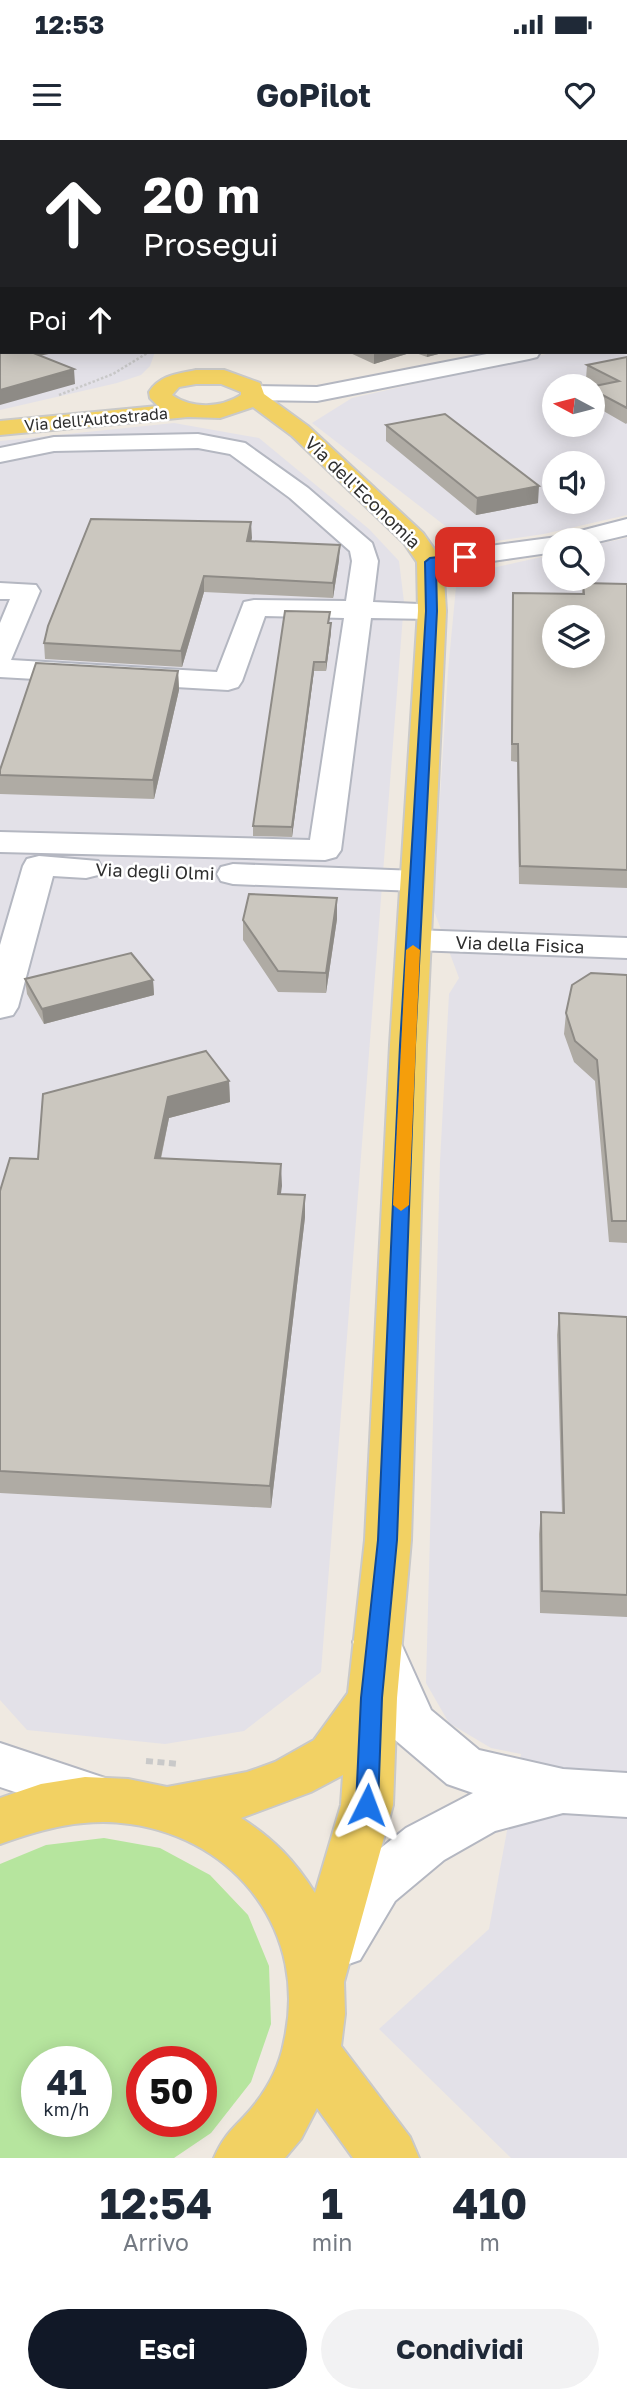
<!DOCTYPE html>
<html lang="it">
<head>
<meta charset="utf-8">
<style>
	:root { --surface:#fff; --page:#f2f2f3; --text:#1f2937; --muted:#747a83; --accent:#111827 }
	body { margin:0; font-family:"Golos Text",sans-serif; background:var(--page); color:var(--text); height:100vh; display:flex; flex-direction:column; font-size:26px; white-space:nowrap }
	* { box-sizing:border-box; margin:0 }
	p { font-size:23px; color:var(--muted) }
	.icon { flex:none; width:38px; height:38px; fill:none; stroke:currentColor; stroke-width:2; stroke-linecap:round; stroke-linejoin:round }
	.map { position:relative; height:2018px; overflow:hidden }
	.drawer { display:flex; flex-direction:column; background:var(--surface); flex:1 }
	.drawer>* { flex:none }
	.guide { position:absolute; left:0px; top:0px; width:628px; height:214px; box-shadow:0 4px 18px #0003; background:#202124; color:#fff; overflow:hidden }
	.needle { width:46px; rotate:277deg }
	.buttons { position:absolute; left:542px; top:234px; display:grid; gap:14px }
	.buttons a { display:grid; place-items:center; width:63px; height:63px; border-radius:50%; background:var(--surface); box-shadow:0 4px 18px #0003; font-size:35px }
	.speed { position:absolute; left:21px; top:1906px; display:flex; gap:14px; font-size:35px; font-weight:700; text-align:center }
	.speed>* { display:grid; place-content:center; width:91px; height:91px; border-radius:50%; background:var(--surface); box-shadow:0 4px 18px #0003; line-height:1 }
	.speed small { font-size:18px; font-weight:400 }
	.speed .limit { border:10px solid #d22; background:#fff; color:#111 }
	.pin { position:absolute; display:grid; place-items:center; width:60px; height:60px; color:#fff; margin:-30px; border-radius:14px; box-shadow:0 4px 10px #0006 }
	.me { position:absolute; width:77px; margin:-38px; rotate:3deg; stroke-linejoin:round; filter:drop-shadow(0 0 5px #0008) }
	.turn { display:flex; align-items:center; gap:24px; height:147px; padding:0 28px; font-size:32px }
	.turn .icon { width:91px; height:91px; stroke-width:2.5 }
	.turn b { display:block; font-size:49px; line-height:60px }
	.then { display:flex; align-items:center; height:66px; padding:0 28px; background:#0003; gap:14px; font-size:26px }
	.eta { display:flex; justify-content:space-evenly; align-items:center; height:119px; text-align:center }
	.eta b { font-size:42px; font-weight:700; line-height:49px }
	.action { display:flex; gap:14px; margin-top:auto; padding:14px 28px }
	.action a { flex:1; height:80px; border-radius:42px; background:var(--accent); color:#fff; font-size:28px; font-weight:700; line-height:80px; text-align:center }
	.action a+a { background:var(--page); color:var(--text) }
	.status { display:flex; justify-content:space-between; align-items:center; height:49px; padding:0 35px; background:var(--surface); direction:ltr }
	.status svg { height:19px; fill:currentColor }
	header { display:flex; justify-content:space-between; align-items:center; height:91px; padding:0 28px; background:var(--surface); font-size:32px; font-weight:700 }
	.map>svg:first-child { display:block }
	.industrial { fill:#e3e1e8; fill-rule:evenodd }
	.green { fill:#b6e59e; fill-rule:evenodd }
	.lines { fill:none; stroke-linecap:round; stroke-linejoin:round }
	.minor-casing { stroke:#b4b7c1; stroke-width:4 }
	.major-casing { stroke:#c9c9c9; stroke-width:4 }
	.path-far1 { stroke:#c9c9c9; stroke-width:2.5; stroke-dasharray:2.5 2; stroke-linecap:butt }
	.path { stroke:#c9c9c9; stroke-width:6; stroke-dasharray:7 4.5; stroke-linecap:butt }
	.minor { fill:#fff; fill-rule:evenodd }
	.major { fill:#f2d163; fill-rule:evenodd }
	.wall { fill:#afaba4 }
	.shaded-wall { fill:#8e8b86 }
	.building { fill:#cbc7bf; stroke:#8e8b86; stroke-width:2; fill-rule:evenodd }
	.route { fill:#1a73e8; stroke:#114b97; stroke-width:2 }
	.slow { fill:#f59e0b }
	.labels { text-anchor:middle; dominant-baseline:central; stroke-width:5; stroke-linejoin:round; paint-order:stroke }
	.far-street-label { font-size:16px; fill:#2e2e2e; stroke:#fff }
	.street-label { font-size:18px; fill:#2e2e2e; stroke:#fff }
</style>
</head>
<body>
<div class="status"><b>12:53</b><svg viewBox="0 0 49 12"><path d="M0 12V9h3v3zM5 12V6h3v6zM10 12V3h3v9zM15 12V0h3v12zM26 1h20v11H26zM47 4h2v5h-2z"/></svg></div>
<header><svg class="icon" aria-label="menu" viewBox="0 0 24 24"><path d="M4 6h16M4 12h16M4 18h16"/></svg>GoPilot<svg class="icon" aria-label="heart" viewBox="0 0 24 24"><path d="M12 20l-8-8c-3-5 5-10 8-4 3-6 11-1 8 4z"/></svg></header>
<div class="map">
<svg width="627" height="2018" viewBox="0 0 627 2018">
	<rect width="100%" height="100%" fill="#efe9e1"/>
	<path class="industrial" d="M0,112L2,212H155L150,226L141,235L117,243L0,270Z
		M627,198V375L544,394L470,405L312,283L352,258L555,212H626ZM555,247H593V285H555ZM555,324H593V362H555Z
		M174,283L259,298L369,389L399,421L404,462L321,1532L244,1591L165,1604L27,1590L0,1560V301Z
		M627,398V2018H511L379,1889L489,1789L521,1614L491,1608L449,1583L426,1543L440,1022L449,854L459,838L433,768L448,531L456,447L479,431L555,414V439H593V405ZM555,478H593V516H555Z"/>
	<path class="green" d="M104,1698L160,1708L210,1735L248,1775L269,1826L271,1884L251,1942L211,1993L174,2018H0V1724L46,1705ZM37,1922H96V1981H37ZM142,1922H201V1981H142Z"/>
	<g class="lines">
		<g class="minor-casing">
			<path id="minor" d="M626,186H627V198H626Z
				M497,212H540L537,217L529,219L317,261L254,260L246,258L243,253L246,248L254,246L317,247Z
				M198,294L245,303L308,348L372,403L378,421L373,462L442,465L446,471L442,477L432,479L371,478L341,710L336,717L325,720L0,712V692L310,700L344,478L265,476L242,541L238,547L228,550L0,537V483L10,459H0V443L36,445L40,451L11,520L217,532L244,462L254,460L346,461L352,421L350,411L290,358L230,314L198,308L54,311L0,322V308L54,297Z
				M627,379V395L593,403L555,401V412L430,430L421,428L417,422L421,416L430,414L557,397Z
				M39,716L98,721L102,728L98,735L86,738L53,736L18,867L13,875L0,878V805L23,726L27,719Z
				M233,724L417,731L429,734L433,741L429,748L417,751L233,744L221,741L217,734L221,727Z
				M414,790L627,798V818L414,810L402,807L397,800L402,793Z
				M377,1482L394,1488L431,1570L479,1610L563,1629L627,1633V1677L563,1673L495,1691L444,1720L395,1761L360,1820L340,1827L320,1820L312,1802L357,1727L406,1688L473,1653L447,1644L394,1599L353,1502L360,1488Z
				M0,1603L117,1642L125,1658L117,1674L99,1680L0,1647Z"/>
		</g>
		<g class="major-casing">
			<path id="major" d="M2,86V98L0,99V87Z
				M196,230H224L260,243L264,254L308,286L423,393L443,422L446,471L426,905L411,1400L397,1558L393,1665L344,1842L345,1874L341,1906L410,1997L419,2018H353L317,1968L301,1999L285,2018H214C226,1990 238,1986 255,1964C269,1946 280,1924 284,1902C309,1793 237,1699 130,1684C84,1677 42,1689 0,1704V1658L41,1644L85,1637L128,1639L167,1647L247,1632L275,1622L314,1600L348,1553L365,1400L390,905L418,471L417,422L404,403L292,296L253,267L220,278L188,277L0,295V281L158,266L150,258L149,252C160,235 177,234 196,230ZM196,244H221L241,252V255C221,268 192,269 172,255L179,247ZM343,1635L341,1665L315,1753C295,1721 273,1698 241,1678L311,1652Z"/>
		</g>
		<path class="path-far1" d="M59,255L113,234L149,212"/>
		<path class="path" d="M146,1621L180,1624"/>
		<use href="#minor" class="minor"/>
		<use href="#major" class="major"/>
	</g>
	<path class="wall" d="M0,0H627V69L626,2H2V63H0Z
		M348,212H446L427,217L413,212L374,224Z
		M627,217V283L626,284L593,265V247L598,245L586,239L587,225Z
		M386,285L538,363L476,375L386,301Z
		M251,382V401L339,420L333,458L204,452L182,527L45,519L44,503Z
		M583,443L627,444V748L519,744L517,622L511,621L513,453L582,454Z
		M330,472L329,483H331V492L326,531H314L292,697L253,696V686Z
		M178,531L179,550L154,659L0,654V630Z
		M337,779L326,853L278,852L243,800V780Z
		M627,835V1103L609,1102L595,941L574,922L564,894L566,873Z
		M25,839L153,840L154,855L44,884L27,854Z
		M229,941L230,962L169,978L161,1019L281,1024V1054L305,1077L271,1368L0,1353V1051L38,1019Z
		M559,1173L627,1177V1477L540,1473L539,1394L541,1372L562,1373L557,1195Z"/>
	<path class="shaded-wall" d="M17,212H59L18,220Z
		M374,212H413L374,224Z
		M427,212H446L427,217Z
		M74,229L75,244L0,265V250Z
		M539,346L538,363L476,375L477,358Z
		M251,382L252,398L248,416L247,401Z
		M340,405L339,420L333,458V443Z
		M204,436V452L182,527L181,511Z
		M331,483V492L326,531V522Z
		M314,522V531L292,697V687Z
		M178,531L179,550L154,659L153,640Z
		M337,758V779L326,853V833Z
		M153,840L154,855L44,884L42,869Z
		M229,941L230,962L169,978L156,1040L155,1018L168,957Z
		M281,1024L282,1046L278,1075V1054Z
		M305,1055V1077L271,1368L270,1346Z"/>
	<path class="building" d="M0,0H627V56L626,2H2V50H0Z
		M626,71H627L626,162Z
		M0,123L2,124V212H31L74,229L0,250Z
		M627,217V268L593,250V247H590L619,241L587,225Z
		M445,274L539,346L477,358L386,285Z
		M91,379L251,382L247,401L340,405L333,443L204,436L181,511L44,503L48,486Z
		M583,443L627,444V730L520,726L518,604H512L513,453L584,454ZM555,478H593V516H555Z
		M285,471L330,472L328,483H331L326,522H314L292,687L253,686Z
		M36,523L178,531L153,640L0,635V630Z
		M249,754L337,758L326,833L278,831L243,780Z
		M131,813L153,840L42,869L25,839Z
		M591,833L627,835V1081H612L597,920L575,901L566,873L572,845Z
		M206,911L229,941L168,957L155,1018L281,1024L278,1054L305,1055L270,1346L0,1331V1051L10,1018L38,1019L43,954Z
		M559,1173L627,1177V1455L542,1451L541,1372L564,1373Z"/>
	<path class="route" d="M465,414L471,417L469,419L436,424L437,471L415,905L397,1400L382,1558L378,1665L375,1671L367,1674L359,1671L356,1665L361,1558L378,1400L400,905L426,471L425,422L430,418Z"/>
	<path class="slow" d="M413,805L420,810L409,1065L401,1071L393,1065L406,810Z"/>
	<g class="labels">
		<g class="far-street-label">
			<text transform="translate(96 279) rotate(-5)">Via dell'Autostrada</text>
		</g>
		<g class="street-label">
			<text transform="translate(363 352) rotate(44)">Via dell'Economia</text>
			<text transform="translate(155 731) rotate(2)">Via degli Olmi</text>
			<text transform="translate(520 804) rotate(2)">Via della Fisica</text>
		</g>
	</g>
</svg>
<div class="buttons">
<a><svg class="needle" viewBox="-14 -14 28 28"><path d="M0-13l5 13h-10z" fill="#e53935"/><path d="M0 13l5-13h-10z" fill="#747a83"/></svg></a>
<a><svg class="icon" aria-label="sound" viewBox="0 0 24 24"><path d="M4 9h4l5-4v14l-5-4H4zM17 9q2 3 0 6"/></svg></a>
<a><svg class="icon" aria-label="search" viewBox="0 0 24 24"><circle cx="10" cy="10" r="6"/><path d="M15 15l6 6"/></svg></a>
<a><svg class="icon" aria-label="layers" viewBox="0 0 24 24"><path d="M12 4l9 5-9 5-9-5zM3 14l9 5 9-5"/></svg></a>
</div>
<div class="speed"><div>41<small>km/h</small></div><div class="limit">50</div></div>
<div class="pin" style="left:465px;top:417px;background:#d93025"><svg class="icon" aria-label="arrive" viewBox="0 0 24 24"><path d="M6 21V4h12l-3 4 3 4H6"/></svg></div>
<svg class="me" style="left:367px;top:1665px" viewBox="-20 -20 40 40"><path d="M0-17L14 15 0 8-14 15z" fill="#1a73e8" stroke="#fff" stroke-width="4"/></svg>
<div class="guide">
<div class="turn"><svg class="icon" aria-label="ahead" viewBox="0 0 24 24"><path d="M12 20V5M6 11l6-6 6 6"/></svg><div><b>20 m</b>Prosegui</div></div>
<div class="then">Poi<svg class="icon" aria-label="ahead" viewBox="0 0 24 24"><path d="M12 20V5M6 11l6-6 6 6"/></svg></div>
</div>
</div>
<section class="drawer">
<div class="eta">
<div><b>12:54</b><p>Arrivo</p></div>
<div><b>1</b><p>min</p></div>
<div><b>410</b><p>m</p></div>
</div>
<div class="action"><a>Esci</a><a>Condividi</a></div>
</section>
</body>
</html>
